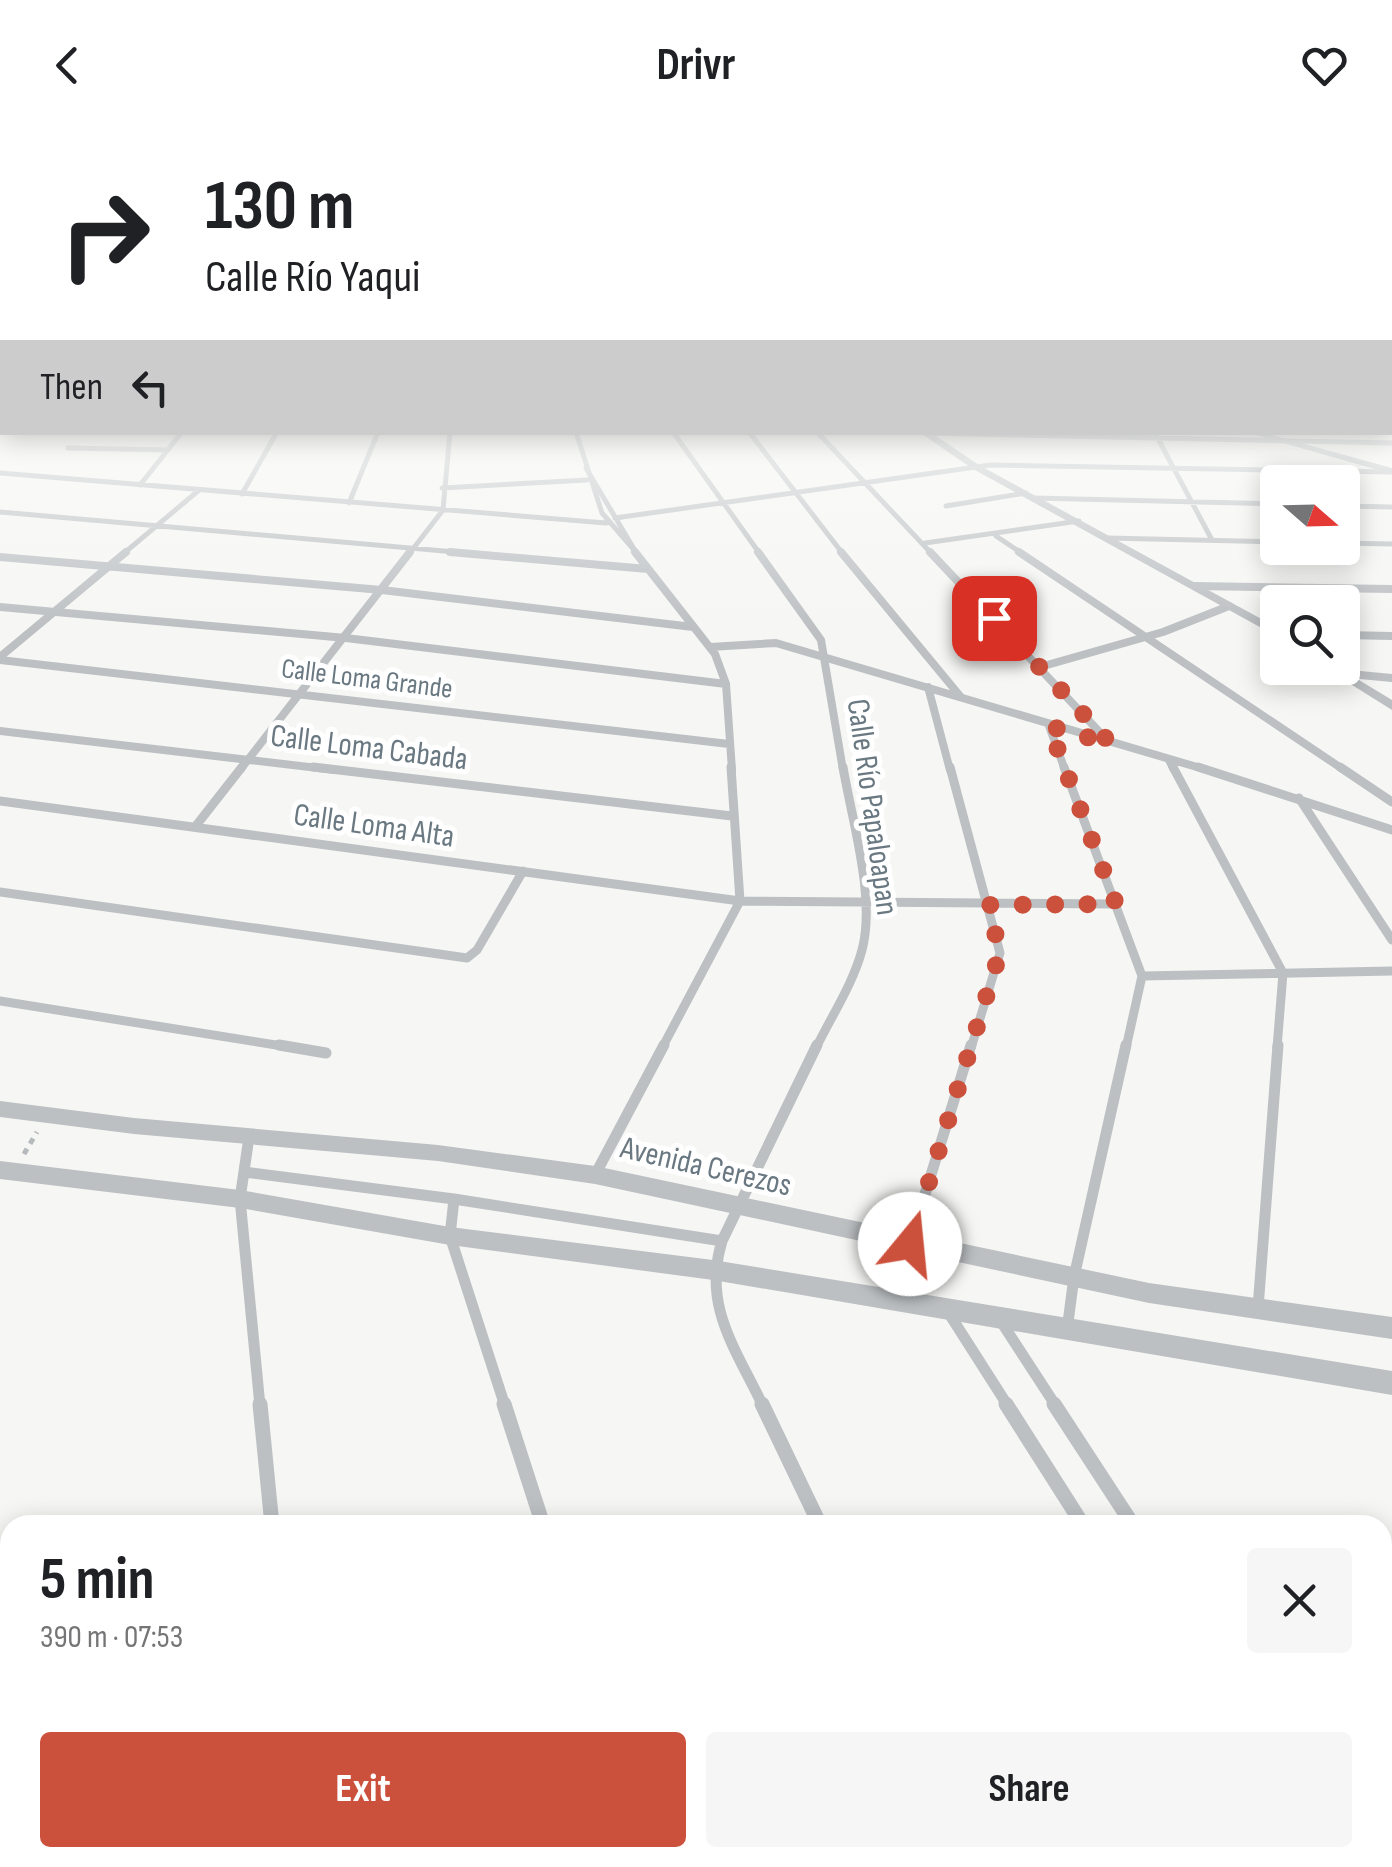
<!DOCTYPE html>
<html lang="en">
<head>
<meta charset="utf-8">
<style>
	:root { --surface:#fff; --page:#f6f6f6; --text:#202124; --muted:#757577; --accent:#cc513d }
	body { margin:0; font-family:"Sofia Sans Condensed",sans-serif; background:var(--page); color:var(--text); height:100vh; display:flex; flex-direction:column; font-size:38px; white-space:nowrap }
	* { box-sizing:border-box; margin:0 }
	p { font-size:32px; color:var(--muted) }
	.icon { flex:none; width:55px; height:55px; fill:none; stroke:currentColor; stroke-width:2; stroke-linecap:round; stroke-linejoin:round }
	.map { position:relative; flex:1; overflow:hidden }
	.details { position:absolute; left:0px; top:1385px; width:1392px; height:352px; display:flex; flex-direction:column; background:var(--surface); border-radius:30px 30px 0 0; box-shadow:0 5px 25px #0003 }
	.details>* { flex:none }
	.guide { position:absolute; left:0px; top:0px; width:1392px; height:305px; box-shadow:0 5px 25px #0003; background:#fff; color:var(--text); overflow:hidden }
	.needle { width:65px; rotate:110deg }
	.fabs { position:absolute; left:1260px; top:335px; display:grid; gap:20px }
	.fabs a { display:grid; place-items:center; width:100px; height:100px; border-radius:10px; background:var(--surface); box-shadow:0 5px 25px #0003; font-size:50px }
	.pin { position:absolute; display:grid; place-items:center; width:85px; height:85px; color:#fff; margin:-42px; border-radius:20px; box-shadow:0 5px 15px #0006 }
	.me { position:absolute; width:110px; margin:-55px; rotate:17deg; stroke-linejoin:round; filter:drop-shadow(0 0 8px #0008) }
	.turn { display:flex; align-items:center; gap:35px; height:210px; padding:0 40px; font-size:45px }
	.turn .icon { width:130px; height:130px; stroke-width:2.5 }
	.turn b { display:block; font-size:70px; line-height:85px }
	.then { display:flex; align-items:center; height:95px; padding:0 40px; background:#0003; gap:20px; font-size:38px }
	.round { display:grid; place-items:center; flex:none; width:105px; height:105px; border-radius:10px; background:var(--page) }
	.headline { display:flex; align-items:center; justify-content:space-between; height:170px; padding:0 40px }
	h1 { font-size:60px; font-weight:700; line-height:75px }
	.action { display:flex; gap:20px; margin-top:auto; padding:20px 40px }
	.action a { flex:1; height:115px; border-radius:10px; background:var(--accent); color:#fff; font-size:40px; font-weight:700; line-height:115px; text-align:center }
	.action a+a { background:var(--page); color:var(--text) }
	header { display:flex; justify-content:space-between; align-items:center; height:130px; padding:0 40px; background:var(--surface); font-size:45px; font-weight:700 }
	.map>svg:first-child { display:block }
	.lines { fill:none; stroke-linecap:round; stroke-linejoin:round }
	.path { stroke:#b6babc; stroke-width:5; stroke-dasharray:6 6; stroke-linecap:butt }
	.minor-far4 { stroke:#bcc0c3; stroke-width:5 }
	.minor-far3 { stroke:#bcc0c3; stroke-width:8 }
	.minor-far2 { stroke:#bcc0c3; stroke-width:9 }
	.minor-far1 { stroke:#bcc0c3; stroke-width:11 }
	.minor { stroke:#bcc0c3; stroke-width:15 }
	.tertiary { fill:#bcc0c3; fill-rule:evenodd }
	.route { stroke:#cc513d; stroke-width:18; stroke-dasharray:0 32.4 }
	.labels { text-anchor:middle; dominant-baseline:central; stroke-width:10; stroke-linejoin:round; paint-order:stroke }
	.far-street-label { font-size:28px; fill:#697881; stroke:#fff }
	.street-label { font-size:32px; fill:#697881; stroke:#fff }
</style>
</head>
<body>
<header><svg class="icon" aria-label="back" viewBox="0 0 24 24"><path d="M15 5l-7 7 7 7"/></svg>Drivr<svg class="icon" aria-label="heart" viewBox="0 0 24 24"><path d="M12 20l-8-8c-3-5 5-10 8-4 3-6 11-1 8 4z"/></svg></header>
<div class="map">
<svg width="1392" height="1737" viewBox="0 0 1392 1737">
	<rect width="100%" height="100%" fill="#f6f6f4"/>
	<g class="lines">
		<path class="path" d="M24,1024L37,1002"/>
		<path class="minor-far4" d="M576,302L602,383L635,421
			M673,302L760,424
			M749,302L843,424
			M817,302L932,424
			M924,303L1392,313
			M1156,305L1212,410
			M68,318L168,320
			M586,338L637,424
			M0,343L606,393
			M140,355L182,302
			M442,358L587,350
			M242,364L277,302
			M1034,368L1278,374
			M349,373L378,302
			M946,376L1026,363
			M1342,376L1392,377
			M0,382L478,424
			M615,388L990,335L1392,342
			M996,406L1023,424
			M1107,408L1278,412
			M925,413L1079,391
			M1342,413L1392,414
			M123,424L198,361
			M409,424L443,380L450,302"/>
		<path class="minor-far3" d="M450,422L648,439
			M635,422L715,524L726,554L732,640
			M758,422L821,510L843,640
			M841,422L960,566
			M930,422L1108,611
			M1019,422L1344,640
			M0,427L382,460L693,497
			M1195,456L1392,459
			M0,477L346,508L726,554
			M1342,505L1392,506
			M710,517L776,513L1207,640
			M0,527L126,422
			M0,530L729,614
			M1040,537L1163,502L1229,476
			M1339,543L1392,548
			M928,557L950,640
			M1049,596L1065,640
			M0,601L335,640
			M1169,630L1174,640
			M240,640L410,422"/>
		<path class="minor-far2" d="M313,637L732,686
			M950,637L1000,823L971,918
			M1064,637L1142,846L1126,918
			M1173,637L1283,843L1277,918
			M1198,637L1392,700
			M1340,637L1392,672
			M1299,668L1392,810
			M0,671L740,771L1116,774
			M195,697L242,637
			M0,762L467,828L477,820L523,741
			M1142,846L1392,841
			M0,871L295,918
			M662,918L740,771L731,637
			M816,918C831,887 853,854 862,820C876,768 852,691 843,637"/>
		<path class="minor-far1" d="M279,915L326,923
			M249,1007L240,1069L260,1276
			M244,1042L454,1069L722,1111
			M595,1045L664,915
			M454,1069L450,1106L505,1276
			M910,1113L971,915
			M1258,1178L1278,915
			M948,1182L1008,1276
			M1000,1190L1056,1276
			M1067,1200L1074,1147L1126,915
			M763,1276C736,1219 702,1176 722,1111L817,915"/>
		<path class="minor" d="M260,1274L272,1395
			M504,1274L543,1395
			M762,1274L820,1395
			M1006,1274L1083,1395
			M1054,1274L1133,1395
			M312,1728L314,1737
			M650,1728L653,1737
			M980,1728L984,1737
			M1294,1728L1300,1737
			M1350,1728L1356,1737
			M0,1735L17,1728
			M833,1737L849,1728"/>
		<path class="tertiary" d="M0,288H2V294H0Z
			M919,302H930L979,335L1278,498V507L973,339Z
			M1245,302H1261L1392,338V344Z
			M1325,538H1339L1392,570V580Z
			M0,971L134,988L438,1015L595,1036L1149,1153L1392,1187V1209L1149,1173L595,1054L438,1031L134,1004L0,987Z
			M0,1031L240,1060L450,1097L713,1130L1392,1241V1265L713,1150L450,1115L240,1078L0,1049Z"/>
	</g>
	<linearGradient id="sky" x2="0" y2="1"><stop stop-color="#93b8d9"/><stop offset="0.51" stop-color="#fbfbfa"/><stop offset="1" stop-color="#fbfbfa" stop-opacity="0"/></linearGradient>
	<rect width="1392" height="499" fill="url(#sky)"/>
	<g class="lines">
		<path class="route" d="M910,1114L1000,822L988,775L1116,774L1049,596L1111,614L994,488"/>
	</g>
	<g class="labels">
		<g class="far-street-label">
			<text transform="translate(367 549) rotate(7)">Calle Loma Grande</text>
		</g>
		<g class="street-label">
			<text transform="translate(369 618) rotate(7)">Calle Loma Cabada</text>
			<text transform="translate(872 677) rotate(82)">Calle Río Papaloapan</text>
			<text transform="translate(374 696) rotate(8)">Calle Loma Alta</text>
			<text transform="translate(706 1037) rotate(13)">Avenida Cerezos</text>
		</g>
	</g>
</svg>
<div class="fabs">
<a><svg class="needle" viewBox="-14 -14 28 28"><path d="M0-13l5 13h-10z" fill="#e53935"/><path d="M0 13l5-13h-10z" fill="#757577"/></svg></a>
<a><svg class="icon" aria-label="search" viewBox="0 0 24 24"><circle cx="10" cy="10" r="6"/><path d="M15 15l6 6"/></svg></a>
</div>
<div class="pin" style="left:994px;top:488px;background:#d93025"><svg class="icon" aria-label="arrive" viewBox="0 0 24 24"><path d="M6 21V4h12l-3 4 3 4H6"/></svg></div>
<svg class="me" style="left:910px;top:1114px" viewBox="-20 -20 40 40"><circle r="19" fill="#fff"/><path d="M0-13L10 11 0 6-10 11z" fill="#cc513d"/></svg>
<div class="guide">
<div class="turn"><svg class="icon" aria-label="right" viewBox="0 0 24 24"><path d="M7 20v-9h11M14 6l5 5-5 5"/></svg><div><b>130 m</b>Calle Río Yaqui</div></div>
<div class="then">Then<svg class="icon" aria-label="left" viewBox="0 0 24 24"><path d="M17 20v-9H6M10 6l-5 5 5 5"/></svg></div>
</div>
<section class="details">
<div class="headline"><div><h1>5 min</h1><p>390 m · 07:53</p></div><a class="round"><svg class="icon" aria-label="close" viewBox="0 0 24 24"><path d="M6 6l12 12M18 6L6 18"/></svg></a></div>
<div class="action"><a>Exit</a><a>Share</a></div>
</section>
</div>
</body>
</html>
